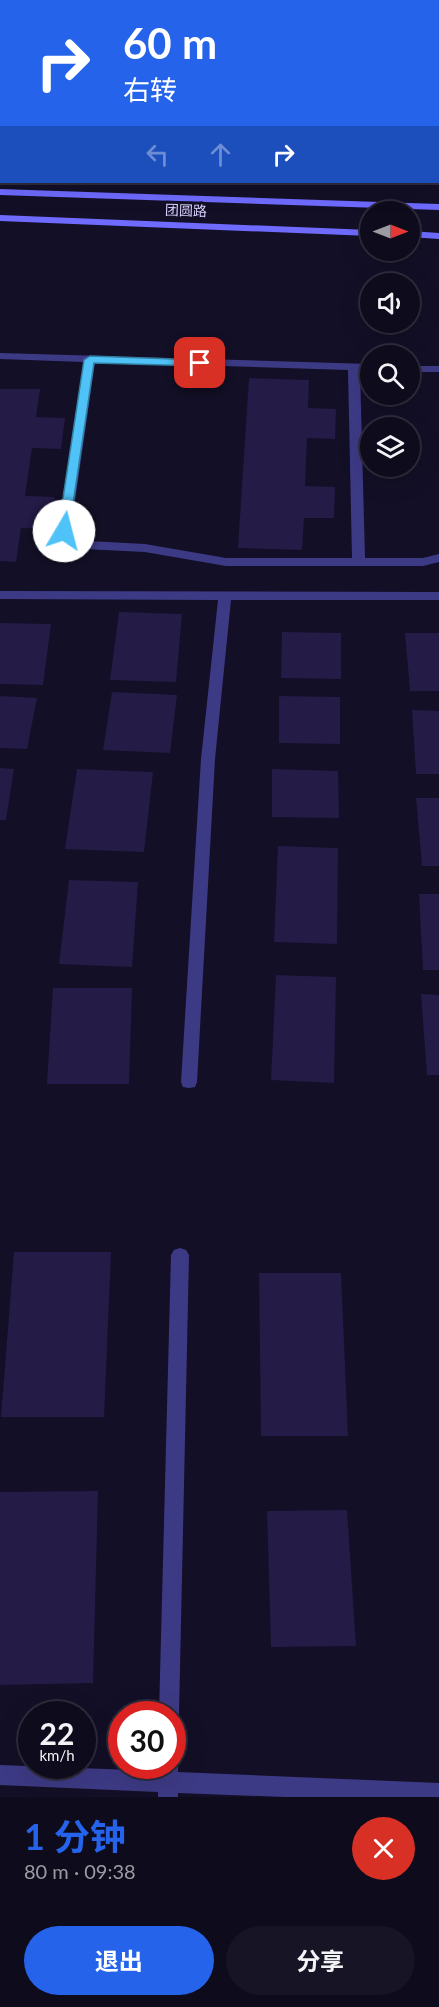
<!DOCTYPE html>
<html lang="zh">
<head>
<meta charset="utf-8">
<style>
	:root { --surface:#0e0b1c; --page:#171425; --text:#f1f3f6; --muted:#9b9ba3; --line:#2e2b3b; --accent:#2563eb }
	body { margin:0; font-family:Lato,"Noto Sans SC",sans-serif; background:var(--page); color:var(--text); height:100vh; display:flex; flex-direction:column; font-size:22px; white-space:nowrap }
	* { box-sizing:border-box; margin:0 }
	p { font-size:20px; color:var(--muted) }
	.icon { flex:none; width:33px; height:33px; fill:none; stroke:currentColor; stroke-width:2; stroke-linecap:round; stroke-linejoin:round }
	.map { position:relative; height:1797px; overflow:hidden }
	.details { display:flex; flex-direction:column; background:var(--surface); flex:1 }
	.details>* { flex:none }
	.top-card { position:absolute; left:0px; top:0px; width:440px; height:183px; box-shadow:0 6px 24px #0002,0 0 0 2px var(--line); background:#2563eb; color:#fff; overflow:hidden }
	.needle { width:39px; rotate:90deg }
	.controls { position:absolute; left:360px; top:201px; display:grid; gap:12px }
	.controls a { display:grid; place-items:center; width:60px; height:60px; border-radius:50%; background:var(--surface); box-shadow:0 6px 24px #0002,0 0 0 2px var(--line); font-size:30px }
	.speed { position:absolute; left:18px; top:1701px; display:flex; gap:12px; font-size:30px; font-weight:700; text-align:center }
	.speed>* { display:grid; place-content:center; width:78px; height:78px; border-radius:50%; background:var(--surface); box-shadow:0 6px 24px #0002,0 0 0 2px var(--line); line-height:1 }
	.speed small { font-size:15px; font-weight:400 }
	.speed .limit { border:9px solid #d22; background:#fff; color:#111 }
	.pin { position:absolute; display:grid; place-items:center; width:51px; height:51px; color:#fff; margin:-26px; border-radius:12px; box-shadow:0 3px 9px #0006 }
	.me { position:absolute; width:66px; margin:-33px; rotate:8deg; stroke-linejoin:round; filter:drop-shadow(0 0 4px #0008) }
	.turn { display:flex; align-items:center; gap:21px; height:126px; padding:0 24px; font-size:27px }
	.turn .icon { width:78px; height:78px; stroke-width:2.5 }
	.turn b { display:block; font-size:42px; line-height:51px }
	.lanes { display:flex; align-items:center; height:57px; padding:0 24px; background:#0003; justify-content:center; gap:30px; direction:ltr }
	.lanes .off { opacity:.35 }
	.round { display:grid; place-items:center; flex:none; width:63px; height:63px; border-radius:32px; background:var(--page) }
	.head { display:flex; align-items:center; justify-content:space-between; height:102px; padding:0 24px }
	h1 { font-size:36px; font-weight:700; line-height:45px; color:var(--accent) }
	.action { display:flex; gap:12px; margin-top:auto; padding:12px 24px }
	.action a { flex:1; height:69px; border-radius:36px; background:var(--accent); color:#fff; font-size:24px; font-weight:700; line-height:69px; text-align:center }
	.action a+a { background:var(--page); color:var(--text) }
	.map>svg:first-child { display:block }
	.building { fill:#241b47 }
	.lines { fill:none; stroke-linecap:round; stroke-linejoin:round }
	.street { fill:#3d3a85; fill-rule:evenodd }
	.secondary { fill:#6f6bff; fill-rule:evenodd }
	.rail { stroke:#00e5ff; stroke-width:3; stroke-dasharray:6 5; stroke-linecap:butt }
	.route { fill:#4fc3f7; stroke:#337fa1; stroke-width:1.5 }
	.labels { text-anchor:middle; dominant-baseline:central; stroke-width:6; stroke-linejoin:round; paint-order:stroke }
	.far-street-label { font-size:14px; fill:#d9d4ff; stroke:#130f26 }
</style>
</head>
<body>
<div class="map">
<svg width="439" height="1797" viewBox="0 0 439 1797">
	<rect width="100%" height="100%" fill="#130f26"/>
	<path class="building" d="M249,378L309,380L308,408L336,409L335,439L307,438L305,486L335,487L334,518H304L302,550L238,548Z
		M0,389H40L36,417L65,418L61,449L32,448L25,496L55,497L52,529L21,528L16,562L0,561Z
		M119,612L182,614L176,682L110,680Z
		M0,623L51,624L43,685L0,684Z
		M282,632L341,633V679L281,678Z
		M405,633H439V691H410Z
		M112,692L177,695L170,753L103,750Z
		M0,696L37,698L27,749L0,748Z
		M279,696L340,697V744L279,743Z
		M412,710L439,711V774H416Z
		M0,768L14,769L6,820H0Z
		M77,769L153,772L144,852L65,849Z
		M272,769L338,771L339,818L272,817Z
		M416,798H439V866H422Z
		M278,846L338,848L337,944L274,942Z
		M69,880L138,882L132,967L59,964Z
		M419,894H439V970H423Z
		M276,975L336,977L334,1083L271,1080Z
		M53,988H132L129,1084H47Z
		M421,994L439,995V1075H427Z
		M14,1252H111L104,1417H1Z
		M259,1273H341L348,1436H261Z
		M98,1491L93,1683L0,1685V1492Z
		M347,1510L356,1646L271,1647L267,1511Z"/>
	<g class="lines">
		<path class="street" d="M0,353L370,364V370H360L365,558H423L439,554V562L423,566H226L145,552L85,549L58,530L84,362L0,359ZM95,362L348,370L352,558H226L145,544L88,541L71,529Z
			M410,366H439V372H410Z
			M0,591L439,592V600H231L215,759L197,1082L195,1087L189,1088L183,1087L181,1082L201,759L218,600L0,599Z
			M180,1248L186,1250L189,1255L179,1714L176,1721L172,1723V1714H159L171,1255L174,1250Z
			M172,1758L178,1766V1772L439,1783V1797H285L178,1793V1797H158V1792L0,1785V1765L158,1771V1766H172Z"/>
		<path class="secondary" d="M0,189L439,204V210L0,195Z
			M0,215L370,230V236L0,221Z
			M410,231L439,233V239L410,237Z"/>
		<path class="rail" d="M149,2L151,0
			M186,2L188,0"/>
	</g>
	<path class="route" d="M90,356L200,360L205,363L200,366L94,363L69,531L64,534L58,531L84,360Z"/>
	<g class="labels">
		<g class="far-street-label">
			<text transform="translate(186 210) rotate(2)">团圆路</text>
		</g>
	</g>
</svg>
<div class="controls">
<a><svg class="needle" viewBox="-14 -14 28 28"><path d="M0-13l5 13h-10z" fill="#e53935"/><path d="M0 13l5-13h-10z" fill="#9b9ba3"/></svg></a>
<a><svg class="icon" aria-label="sound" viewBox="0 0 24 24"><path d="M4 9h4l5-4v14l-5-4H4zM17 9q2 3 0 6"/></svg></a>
<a><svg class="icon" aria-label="search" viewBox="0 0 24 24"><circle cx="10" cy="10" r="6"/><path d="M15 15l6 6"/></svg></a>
<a><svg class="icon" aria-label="layers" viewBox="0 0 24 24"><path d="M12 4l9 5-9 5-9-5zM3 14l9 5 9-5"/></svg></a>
</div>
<div class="speed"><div>22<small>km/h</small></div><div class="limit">30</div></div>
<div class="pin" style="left:200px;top:363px;background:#d93025"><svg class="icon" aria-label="arrive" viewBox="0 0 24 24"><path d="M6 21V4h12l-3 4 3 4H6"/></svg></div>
<svg class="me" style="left:64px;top:531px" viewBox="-20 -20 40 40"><circle r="19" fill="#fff"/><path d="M0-13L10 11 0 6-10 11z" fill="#4fc3f7"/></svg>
<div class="top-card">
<div class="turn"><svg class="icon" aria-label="right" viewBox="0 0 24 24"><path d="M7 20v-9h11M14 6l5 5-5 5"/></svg><div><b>60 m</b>右转</div></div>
<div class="lanes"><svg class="icon off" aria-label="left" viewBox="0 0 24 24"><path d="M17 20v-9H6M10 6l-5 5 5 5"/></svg><svg class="icon off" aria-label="ahead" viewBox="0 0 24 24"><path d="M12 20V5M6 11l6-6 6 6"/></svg><svg class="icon" aria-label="right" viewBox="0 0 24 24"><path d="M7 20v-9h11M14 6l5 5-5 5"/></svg></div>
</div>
</div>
<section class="details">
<div class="head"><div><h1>1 分钟</h1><p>80 m · 09:38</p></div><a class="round" style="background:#d93025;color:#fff"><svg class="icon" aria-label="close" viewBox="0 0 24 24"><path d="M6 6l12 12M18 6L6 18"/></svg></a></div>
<div class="action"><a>退出</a><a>分享</a></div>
</section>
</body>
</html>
